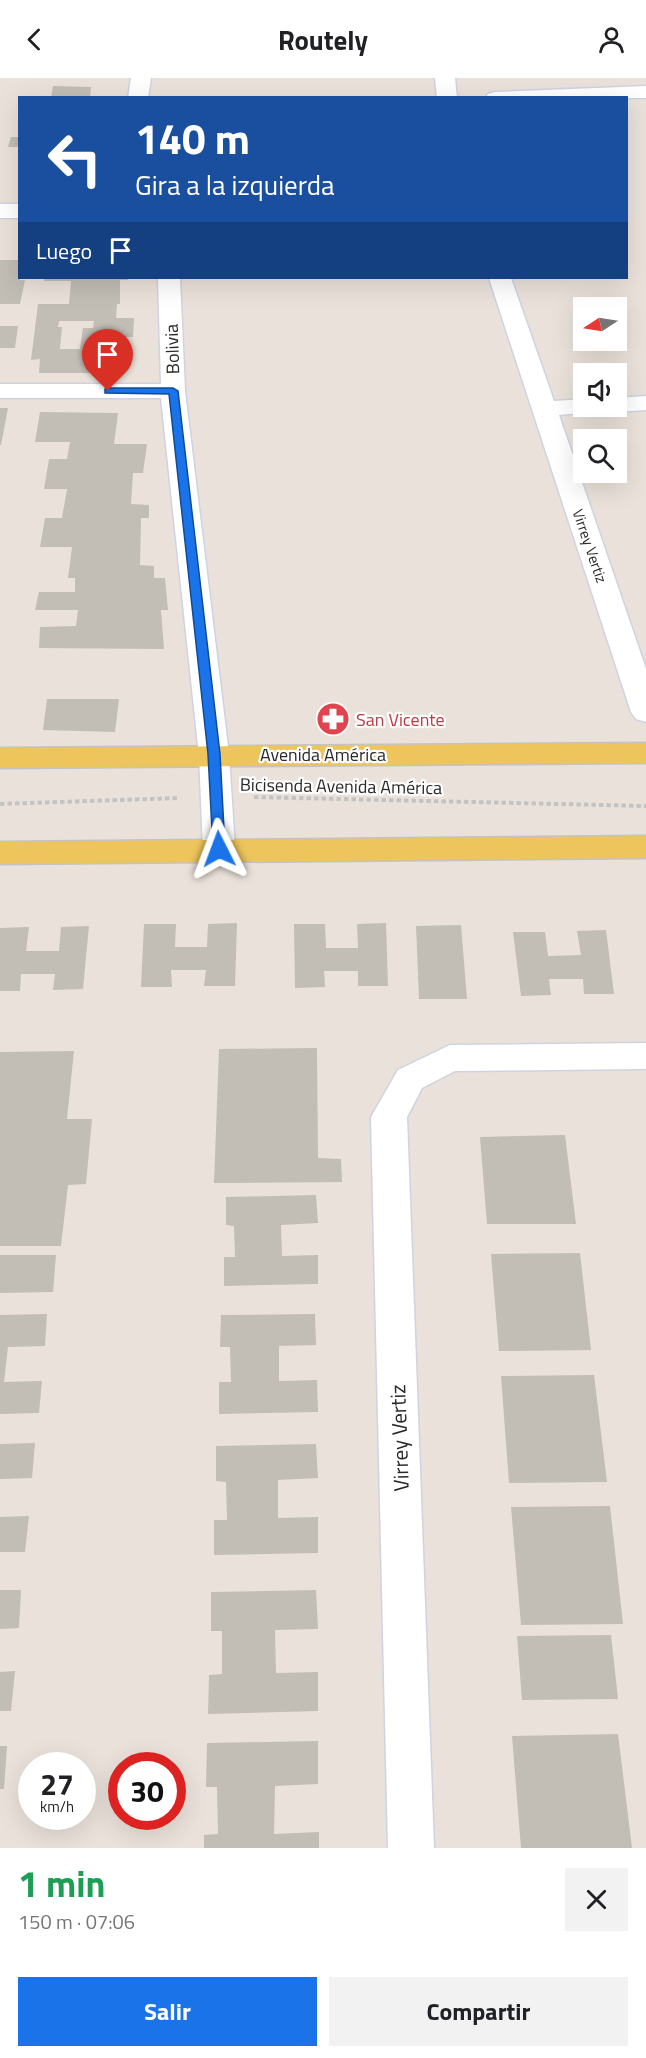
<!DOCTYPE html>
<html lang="es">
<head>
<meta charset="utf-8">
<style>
	:root { --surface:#fff; --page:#f2f2f2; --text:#202124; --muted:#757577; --accent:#1a73e8 }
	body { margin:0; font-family:"Titillium Web",sans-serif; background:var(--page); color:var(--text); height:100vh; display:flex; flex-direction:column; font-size:22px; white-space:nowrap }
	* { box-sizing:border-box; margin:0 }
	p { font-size:20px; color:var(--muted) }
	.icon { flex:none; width:33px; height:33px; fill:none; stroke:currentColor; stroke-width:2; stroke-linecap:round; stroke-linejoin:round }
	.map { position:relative; height:1770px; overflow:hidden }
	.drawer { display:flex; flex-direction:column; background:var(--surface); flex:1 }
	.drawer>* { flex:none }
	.guide { position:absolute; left:18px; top:18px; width:610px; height:183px; border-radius:0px; box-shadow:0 6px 24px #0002; background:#1a4fa0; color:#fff; overflow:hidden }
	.needle { width:39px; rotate:258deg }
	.controls { position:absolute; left:573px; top:219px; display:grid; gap:12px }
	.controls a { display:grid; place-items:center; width:54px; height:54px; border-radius:0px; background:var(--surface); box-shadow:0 6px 24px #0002; font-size:30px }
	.speed { position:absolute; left:18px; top:1674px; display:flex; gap:12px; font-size:30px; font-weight:700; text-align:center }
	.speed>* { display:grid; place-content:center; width:78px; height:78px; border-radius:50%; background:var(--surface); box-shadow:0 6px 24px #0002; line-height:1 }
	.speed small { font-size:15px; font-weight:400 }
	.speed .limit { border:9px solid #d22; background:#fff; color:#111 }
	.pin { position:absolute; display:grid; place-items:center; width:51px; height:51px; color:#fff; margin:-62px -26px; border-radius:50% 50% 50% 0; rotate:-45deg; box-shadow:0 0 6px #0007 }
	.pin .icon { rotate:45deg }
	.me { position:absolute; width:66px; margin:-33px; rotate:357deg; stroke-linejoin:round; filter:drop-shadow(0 0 4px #0008) }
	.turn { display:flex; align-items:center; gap:21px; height:126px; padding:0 18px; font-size:27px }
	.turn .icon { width:78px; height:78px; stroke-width:2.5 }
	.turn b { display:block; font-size:42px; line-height:51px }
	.then { display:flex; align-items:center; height:57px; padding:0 18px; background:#0003; gap:12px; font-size:22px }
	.round { display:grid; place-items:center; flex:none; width:63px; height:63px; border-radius:0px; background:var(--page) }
	.head { display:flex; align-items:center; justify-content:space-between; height:102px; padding:0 18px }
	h1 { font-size:36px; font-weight:700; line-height:45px; color:#1e9e55 }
	.primary-button { display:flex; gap:12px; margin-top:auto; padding:12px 18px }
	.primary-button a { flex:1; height:69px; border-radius:0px; background:var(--accent); color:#fff; font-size:24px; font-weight:700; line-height:69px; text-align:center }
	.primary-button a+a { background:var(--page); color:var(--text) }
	header { display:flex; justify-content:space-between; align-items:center; height:78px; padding:0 18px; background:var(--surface); font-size:27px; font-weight:700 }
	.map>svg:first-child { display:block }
	.building { fill:#c2bdb5; fill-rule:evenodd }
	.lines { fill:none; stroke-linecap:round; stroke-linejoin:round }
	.minor-casing { stroke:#cfd3e1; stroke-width:3 }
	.major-casing { stroke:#c3c3c3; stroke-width:3 }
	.path { stroke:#c3c3c3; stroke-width:4; stroke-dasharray:4.5 3; stroke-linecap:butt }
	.minor { fill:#fff; fill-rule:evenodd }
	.major { fill:#edc55c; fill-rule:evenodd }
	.route { fill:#1a73e8; stroke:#114b97; stroke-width:1.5 }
	.labels { text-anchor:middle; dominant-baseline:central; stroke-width:4.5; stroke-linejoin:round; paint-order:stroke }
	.far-street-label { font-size:15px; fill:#282828; stroke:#fff }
	.street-label { font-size:18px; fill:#282828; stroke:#fff }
	.health-label { font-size:18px; fill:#be3a42; stroke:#fff; text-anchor:start }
	.near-street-label { font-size:21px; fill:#282828; stroke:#fff }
</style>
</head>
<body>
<header><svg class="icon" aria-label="back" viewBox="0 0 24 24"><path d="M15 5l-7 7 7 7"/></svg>Routely<svg class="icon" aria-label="person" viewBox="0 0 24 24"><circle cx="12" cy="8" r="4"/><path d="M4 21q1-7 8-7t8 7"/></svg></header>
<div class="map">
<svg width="646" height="1770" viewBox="0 0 646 1770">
	<rect width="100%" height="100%" fill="#eae2da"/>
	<path class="building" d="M53,8L91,9L90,20H51Z
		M11,59H20V69H8Z
		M0,182H20V202H25L20,226H0Z
		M44,200H128V202H120V226H117L116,240H134L133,259H122L119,272L121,287L95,288V295H39L40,281L31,282L38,226H69L71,203H44ZM59,243H94L93,250H83L80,271H60L62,249H58Z
		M0,248H18L15,270H0Z
		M0,330H8L1,367H0Z
		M40,334L118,335L114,366H147L143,395H133L131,426L149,427V440H141L140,487L154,488V500H165L168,532H161L164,571L39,570L40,549L76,548L78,532H35L39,514H75V500H68L72,469H40L45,440H62L67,411H44L49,381H67L70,364H35Z
		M47,621H119L115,654L43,652Z
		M237,845L235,908H204L206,892H171L172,909H141L144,846H176L175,869H207L208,846Z
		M386,845L388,908H358V893H324L325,909L295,910L294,846H325L326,870H358L357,846Z
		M461,847L467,921H419L416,848Z
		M89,848L83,911L53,912L55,896H21L20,913H0V850L29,849L26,873H59L61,849Z
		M606,852L614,916H584L583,901H549L551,917L521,918L513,854H545L548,878L581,877L577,853Z
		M317,970L318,1080L341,1081L342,1104L214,1105L219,971Z
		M74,973L67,1041H92L86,1106L68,1107L61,1168H0V974Z
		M565,1057L576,1146H487L480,1059Z
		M316,1117L318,1145L281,1147L282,1178L318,1177V1206L224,1208V1179H235L234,1148L226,1147V1119Z
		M580,1175L591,1272L499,1273L491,1176Z
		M0,1177H56L53,1214L0,1215Z
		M47,1236L45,1268L8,1269L4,1304L42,1303L39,1335L0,1336V1237Z
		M315,1236L316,1267L279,1268V1303L317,1302L318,1334L219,1336V1304H231L230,1269H220L221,1237Z
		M594,1297L607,1404L509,1405L501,1298Z
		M35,1365L32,1400L0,1401V1366Z
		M316,1366L318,1400L278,1402V1440L318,1439V1475L214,1477V1442H227L226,1404L216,1403V1368Z
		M610,1428L623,1546L521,1547L511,1429Z
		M29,1438L25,1474H0V1439Z
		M0,1512H21L19,1550L0,1551Z
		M316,1512L318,1551L275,1552L276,1595L318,1594V1633L208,1636L209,1597L222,1596V1553H211V1514Z
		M611,1557L618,1621L522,1622L517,1558Z
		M15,1593L11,1633H0V1594Z
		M618,1656L632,1770H521L512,1658Z
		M318,1663V1706L275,1708L274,1756L319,1754V1770H204V1757L218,1756L217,1709H206L207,1665Z
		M0,1668H7L4,1711H0Z"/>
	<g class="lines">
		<g class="minor-casing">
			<path id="minor" d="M131,0H151L148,20H128Z
				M435,0H455L457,20H437Z
				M646,8V20H485L488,16L495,14Z
				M0,126H20V140H0Z
				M158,200H180L185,313L229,677L235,771L230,779L219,782L208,779L203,771L199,677L161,320H0V306H161Z
				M489,200H511L554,323L584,321V328H602L599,333L559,337L646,591V644L636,641L631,634Z
				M646,318V332L616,334L607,332L605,328H616V320Z
				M646,965V991L455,993L422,1010L407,1039L434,1770H388L371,1039L398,992L450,967Z"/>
		</g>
		<g class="major-casing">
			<path id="major" d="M646,665V685L0,690V670Z
				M646,758V780L0,786V764Z"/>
		</g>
		<path class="path" d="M254,719L646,728
			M0,726L180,720"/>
		<use href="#minor" class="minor"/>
		<use href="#major" class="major"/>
	</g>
	<path class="route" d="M108,310H173L178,313L220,676L225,771L219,776L213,771L208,676L169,316L105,315V311Z"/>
	<defs>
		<g id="pharmacy-disc" transform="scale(1.725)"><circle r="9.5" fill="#e0444e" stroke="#fff"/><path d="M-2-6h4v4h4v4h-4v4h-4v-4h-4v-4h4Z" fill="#fff"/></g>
	</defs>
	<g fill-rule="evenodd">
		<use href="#pharmacy-disc" x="333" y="641"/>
	</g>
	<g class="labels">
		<g class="far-street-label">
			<text transform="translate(590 468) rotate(71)">Virrey Vertiz</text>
		</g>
		<g class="street-label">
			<text transform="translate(172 271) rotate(-92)">Bolivia</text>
			<text x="323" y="676">Avenida América</text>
			<text transform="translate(341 708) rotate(1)">Bicisenda Avenida América</text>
		</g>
		<g class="health-label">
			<text x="356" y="641">San Vicente</text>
		</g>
		<g class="near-street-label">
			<text transform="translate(399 1360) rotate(-92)">Virrey Vertiz</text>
		</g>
	</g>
</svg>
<div class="controls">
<a><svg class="needle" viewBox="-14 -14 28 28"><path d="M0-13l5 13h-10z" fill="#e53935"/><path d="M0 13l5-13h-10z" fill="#757577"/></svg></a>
<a><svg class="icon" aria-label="sound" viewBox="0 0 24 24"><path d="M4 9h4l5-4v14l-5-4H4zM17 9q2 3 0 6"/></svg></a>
<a><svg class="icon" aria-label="search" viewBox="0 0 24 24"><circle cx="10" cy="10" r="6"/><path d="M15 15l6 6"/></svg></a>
</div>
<div class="speed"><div>27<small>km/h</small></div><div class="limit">30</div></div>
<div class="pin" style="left:108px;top:313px;background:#d93025"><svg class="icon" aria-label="arrive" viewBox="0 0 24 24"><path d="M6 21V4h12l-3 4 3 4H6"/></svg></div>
<svg class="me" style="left:219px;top:771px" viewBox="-20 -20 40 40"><path d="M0-17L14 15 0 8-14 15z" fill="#1a73e8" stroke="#fff" stroke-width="4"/></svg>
<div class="guide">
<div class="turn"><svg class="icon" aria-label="left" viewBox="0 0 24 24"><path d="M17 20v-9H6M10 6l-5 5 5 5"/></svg><div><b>140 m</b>Gira a la izquierda</div></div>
<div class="then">Luego<svg class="icon" aria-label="arrive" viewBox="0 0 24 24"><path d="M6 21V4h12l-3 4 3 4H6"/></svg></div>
</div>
</div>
<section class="drawer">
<div class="head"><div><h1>1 min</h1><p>150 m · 07:06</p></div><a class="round"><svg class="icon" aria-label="close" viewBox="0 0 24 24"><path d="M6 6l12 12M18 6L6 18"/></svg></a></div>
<div class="primary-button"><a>Salir</a><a>Compartir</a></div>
</section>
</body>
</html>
